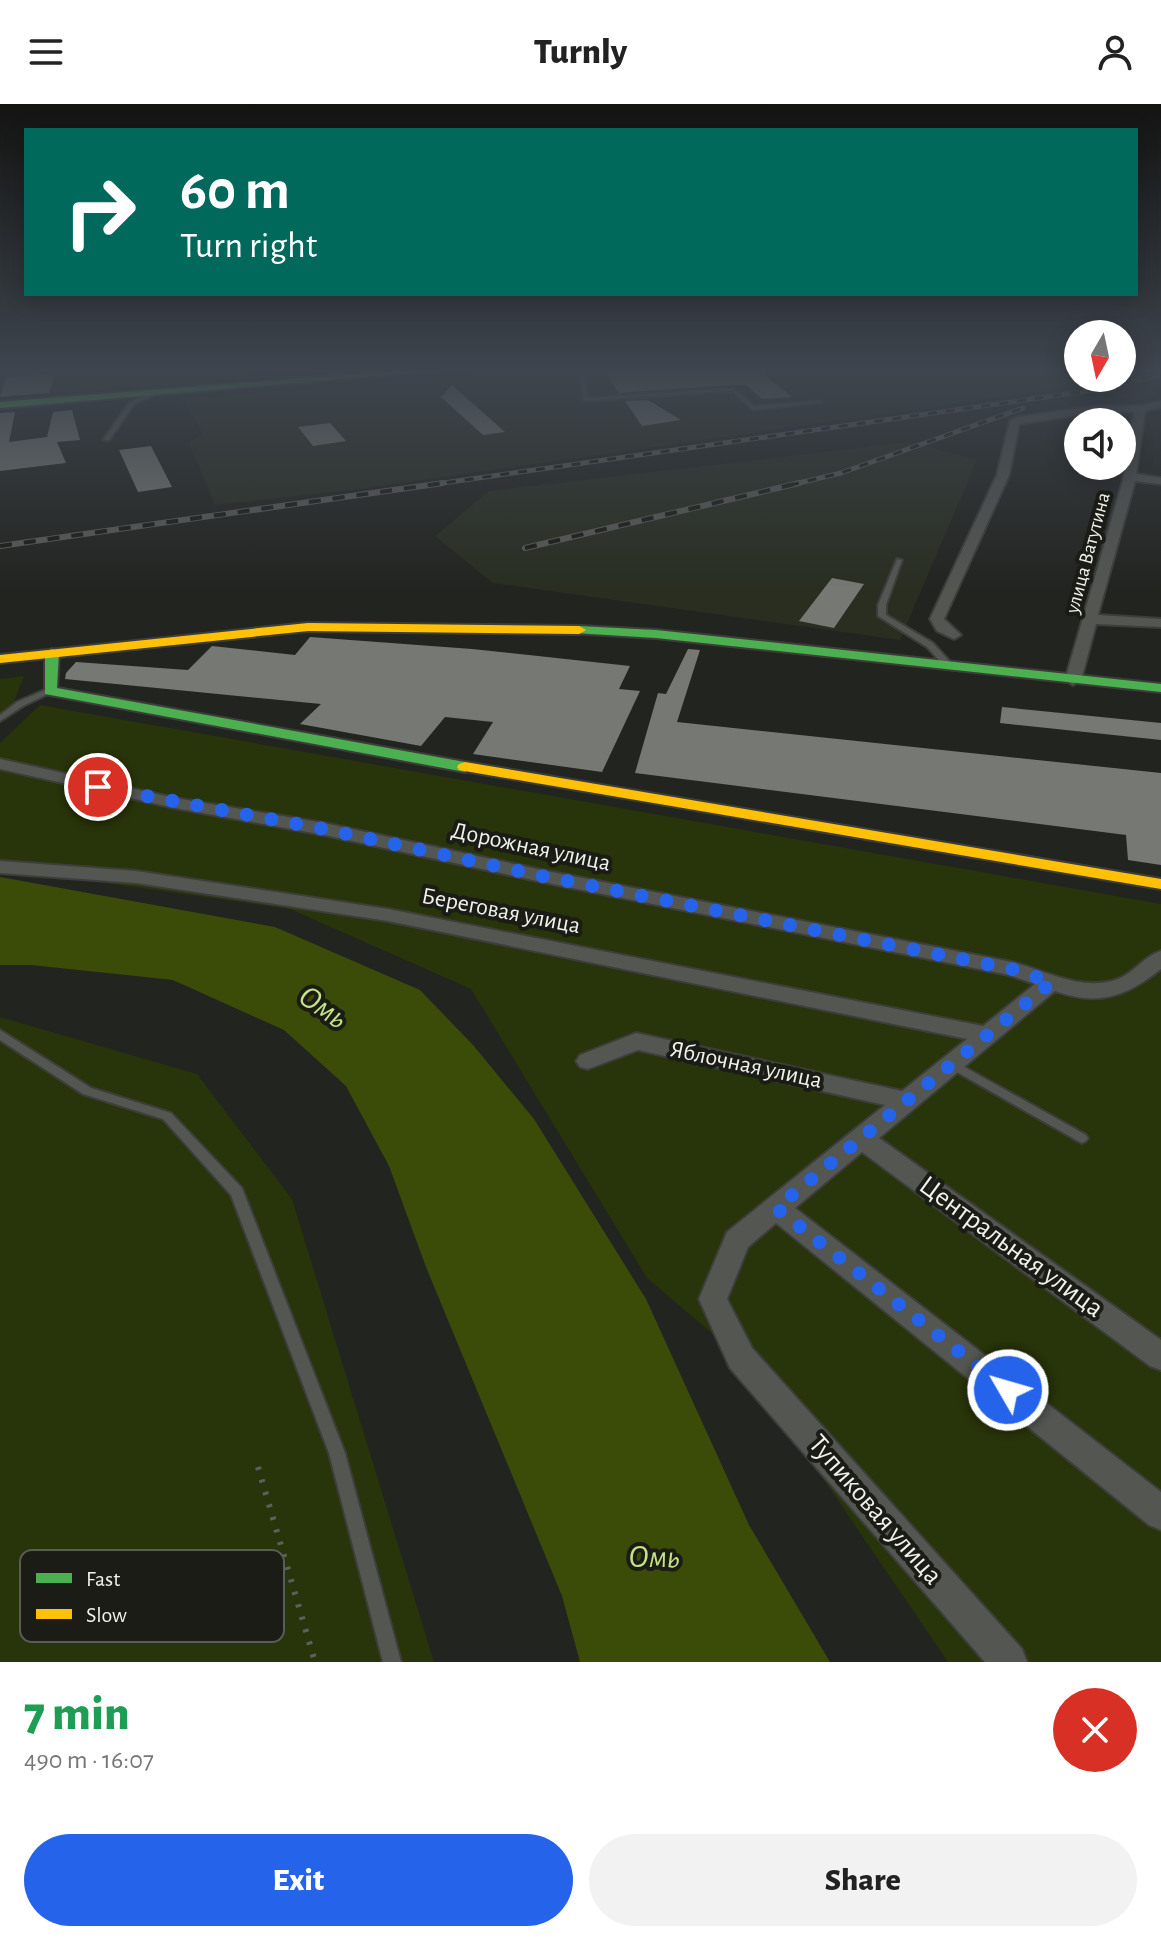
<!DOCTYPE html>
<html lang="en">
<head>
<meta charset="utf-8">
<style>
	:root { --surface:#fff; --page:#f2f2f2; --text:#222; --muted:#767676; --accent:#2563eb }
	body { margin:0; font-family:"Alegreya Sans",sans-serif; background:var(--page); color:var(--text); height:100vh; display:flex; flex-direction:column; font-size:30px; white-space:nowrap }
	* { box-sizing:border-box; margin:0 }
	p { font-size:26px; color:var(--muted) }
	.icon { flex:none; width:44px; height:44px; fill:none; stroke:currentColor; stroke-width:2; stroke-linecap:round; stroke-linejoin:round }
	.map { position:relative; height:1558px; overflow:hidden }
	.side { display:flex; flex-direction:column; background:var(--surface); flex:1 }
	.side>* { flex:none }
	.hud { position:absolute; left:24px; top:24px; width:1114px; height:168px; border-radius:0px; box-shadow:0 4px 20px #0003; background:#00695c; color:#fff; overflow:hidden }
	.needle { width:52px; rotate:189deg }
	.tools { position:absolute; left:1064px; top:216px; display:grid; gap:16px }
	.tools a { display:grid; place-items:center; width:72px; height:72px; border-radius:50%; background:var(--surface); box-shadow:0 4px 20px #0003; font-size:40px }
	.pin { position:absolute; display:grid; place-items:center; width:68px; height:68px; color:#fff; margin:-34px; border:4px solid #fff; border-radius:50%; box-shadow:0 2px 8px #0007 }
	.me { position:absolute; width:88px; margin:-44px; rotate:308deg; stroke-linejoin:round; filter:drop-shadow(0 0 6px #0008) }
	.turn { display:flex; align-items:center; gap:28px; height:168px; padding:0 24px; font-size:36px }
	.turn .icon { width:104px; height:104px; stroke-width:2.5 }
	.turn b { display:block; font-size:56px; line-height:68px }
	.round { display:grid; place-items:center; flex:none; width:84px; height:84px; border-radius:42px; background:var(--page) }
	.overview { display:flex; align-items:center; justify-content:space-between; height:136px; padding:0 24px }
	h1 { font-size:48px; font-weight:800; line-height:60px; color:#1e9e55 }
	.action { display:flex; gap:16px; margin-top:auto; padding:16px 24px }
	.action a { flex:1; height:92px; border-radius:48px; background:var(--accent); color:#fff; font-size:32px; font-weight:800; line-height:92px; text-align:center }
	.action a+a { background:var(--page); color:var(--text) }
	header { display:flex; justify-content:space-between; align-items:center; height:104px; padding:0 24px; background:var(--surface); font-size:36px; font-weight:800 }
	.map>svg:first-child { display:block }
	.built { fill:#292e21 }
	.green { fill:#283409 }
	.water { fill:#3b4b08 }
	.building { fill:#767874 }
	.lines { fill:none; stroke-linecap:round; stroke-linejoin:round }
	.lane-casing { stroke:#3d3e3b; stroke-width:4 }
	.street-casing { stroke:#3d3e3b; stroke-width:4 }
	.fast-casing { stroke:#3d3e3b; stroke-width:4 }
	.slow-casing { stroke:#3d3e3b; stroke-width:4 }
	.path { stroke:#5e5f5c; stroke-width:6; stroke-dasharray:3 10; stroke-linecap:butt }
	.lane { fill:#545652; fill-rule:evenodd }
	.street { fill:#545652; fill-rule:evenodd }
	.fast { fill:#4caf50; fill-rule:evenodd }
	.slow { fill:#ffc107; fill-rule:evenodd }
	.rail-far1-casing { stroke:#595b57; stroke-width:5 }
	.rail-casing { stroke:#595b57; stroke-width:6 }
	.rail-far1 { stroke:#1a1c15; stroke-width:3; stroke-dasharray:9; stroke-linecap:butt }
	.rail { stroke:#1a1c15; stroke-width:4; stroke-dasharray:12; stroke-linecap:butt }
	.route { stroke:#2563eb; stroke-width:14; stroke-dasharray:0 25.2 }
	.labels { text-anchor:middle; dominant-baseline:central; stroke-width:8; stroke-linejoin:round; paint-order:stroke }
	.far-street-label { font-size:20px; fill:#eff1ec; stroke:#1a1c15 }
	.street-label { font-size:24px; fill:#eff1ec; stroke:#1a1c15 }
	.near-street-label { font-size:28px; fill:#eff1ec; stroke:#1a1c15 }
	.near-water-label { font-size:32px; font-style:italic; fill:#c5e384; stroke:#1a1c15 }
	.key { fill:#1a1c15; stroke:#5a5c56; stroke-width:2 }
	.key-label { font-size:22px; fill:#eff1ec }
</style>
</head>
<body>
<header><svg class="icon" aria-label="menu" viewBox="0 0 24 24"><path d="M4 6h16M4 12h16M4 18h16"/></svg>Turnly<svg class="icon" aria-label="person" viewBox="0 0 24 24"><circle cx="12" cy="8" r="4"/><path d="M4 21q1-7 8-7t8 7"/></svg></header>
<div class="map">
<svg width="1161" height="1558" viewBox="0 0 1161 1558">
	<rect width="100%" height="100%" fill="#222420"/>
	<path class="built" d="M0,266H245L247,275L48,290L50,284L0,288Z
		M537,266H1078V274L1092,280L352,386L215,401L189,339L203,329L182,295Z
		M910,338L977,356L900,536L493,479L435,432L489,387Z"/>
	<path class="green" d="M24,572L8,614L0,618V575Z
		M40,601L1161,800V1558H948L741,1254L647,1174L471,885L290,805L0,764V639Z
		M0,913L197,970L292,1095L434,1558H0Z"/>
	<path class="water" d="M0,773L275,823L420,886L473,941L534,1015L646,1195L749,1421L830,1558H580L562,1492L426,1163L389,1062L346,982L284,926L173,876L31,861H0Z"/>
	<path class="building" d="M603,266H766V272L792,293L762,295L746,281H733L619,289Z
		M55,270L49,289L0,293L6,273Z
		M452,281L505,328L483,331L441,293Z
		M648,296L681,316L642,322L625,297Z
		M72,306L80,336L57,338L66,359L0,367V309L15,308L9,338L47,333L53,308Z
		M330,319L346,337L313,342L298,323Z
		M151,342L172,383L138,388L119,346Z
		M832,474L864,480L834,524L799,517Z
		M310,533L472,545L630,562L619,585L640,587L602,668L473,650L493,618L445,613L421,642L300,620L321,600L65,575L66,569L76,558L188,566L212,542L295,551Z
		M688,545L700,546L677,618L1161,669V761L1128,756L1126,731L635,669L658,589L666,590Z
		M1002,603L1161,619V636L1000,619Z"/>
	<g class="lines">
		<g class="lane-casing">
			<path id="lane" d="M579,266H583L588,294L733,284L754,302L819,297L821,298L753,306L732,287L586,297L584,296Z
				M150,290L154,291L134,300L109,336H105L104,335L130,298Z
				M897,455L902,456L886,501V511L933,539L951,559V563H945L927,543L878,512V501Z
				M47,585H50L54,587L23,602L0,617V611L17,598Z
				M0,926L91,984L171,1009L242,1084L345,1349L401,1558H383L329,1349L231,1091L163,1015L83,990L0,936Z
				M952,956L1086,1031L1088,1034L1086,1037L1082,1039L1078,1037L948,963L946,960L948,957Z"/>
		</g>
		<g class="street-casing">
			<path id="street" d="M1161,297V303L1145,307L1136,370L1161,374V380L1135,377L1098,511L1161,515V523L1096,520L1081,576L1073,581L1065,576L1123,376L1134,308H1097L1019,320L1009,371L944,515L961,531L954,535L937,527L930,515L997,371L1010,317L1018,313L1097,302H1140Z
				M0,655L175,694L324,719L542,766L1012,858C1047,867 1081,888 1118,875C1134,869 1144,852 1161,847V865C1127,892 1098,903 1055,887L879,1034L1161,1236V1266L1150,1262L862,1048L795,1104L1161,1388V1426L1149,1421L776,1119L748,1143L727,1195L752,1244L1022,1545L1027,1558H985L730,1264L699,1195L727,1128L885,1001L638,946L588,965L580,963L576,957L580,951L636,929L902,987L967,935L388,817L136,779L0,769V757L136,767L388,805L983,922L1035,880L1009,871L542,778L324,731L175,704L0,665Z"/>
		</g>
		<g class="fast-casing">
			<path id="fast" d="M406,266H447L0,304V298Z
				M579,522L656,526L1161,580V588L656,534L574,529L572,526Z
				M52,545L59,549L57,584L465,658L473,663L465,668L45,590V549Z"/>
		</g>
		<g class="slow-casing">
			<path id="slow" d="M308,519L579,522L586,526L579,530L308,527L0,559V551Z
				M465,658L1161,775V785L459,666L457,663L459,660Z"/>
		</g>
		<path class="path" d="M258,1363L315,1558"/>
		<use href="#lane" class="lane"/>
		<use href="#street" class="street"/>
		<use href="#fast" class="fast"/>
		<use href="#slow" class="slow"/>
		<g class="rail-far1-casing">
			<path id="rail-far1" d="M429,381L1081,288L1161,271
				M790,381L841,369L1023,304"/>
		</g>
		<g class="rail-casing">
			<path id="rail" d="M0,442L443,379
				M525,444L799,379"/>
		</g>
		<use href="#rail-far1" class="rail-far1"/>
		<use href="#rail" class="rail"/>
	</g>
	<linearGradient id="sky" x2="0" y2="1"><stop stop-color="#131412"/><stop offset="0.55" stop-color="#3e454e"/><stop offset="1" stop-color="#3e454e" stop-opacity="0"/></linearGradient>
	<rect width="1161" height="485" fill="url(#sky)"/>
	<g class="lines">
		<path class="route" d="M98,683L324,725L542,772L1012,865L1052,878L776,1104L1008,1286"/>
	</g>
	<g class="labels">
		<g class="far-street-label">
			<text transform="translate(1088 449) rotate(-75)">улица Ватутина</text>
		</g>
		<g class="street-label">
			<text transform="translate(531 743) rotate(12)">Дорожная улица</text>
			<text transform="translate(501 807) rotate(11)">Береговая улица</text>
			<text transform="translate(746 961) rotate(12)">Яблочная улица</text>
		</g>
		<g class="near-street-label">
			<text transform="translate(1011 1143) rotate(36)">Центральная улица</text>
			<text transform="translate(875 1406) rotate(49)">Тупиковая улица</text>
		</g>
		<g class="near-water-label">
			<text transform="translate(323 903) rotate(35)">Омь</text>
			<text x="654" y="1453">Омь</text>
		</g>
	</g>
	<rect x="20" y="1446" width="264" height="92" rx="12" class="key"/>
	<rect x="36" y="1469" width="36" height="10" fill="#4caf50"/>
	<rect x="36" y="1505" width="36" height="10" fill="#ffc107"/>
	<g class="key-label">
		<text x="86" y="1482">Fast</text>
		<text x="86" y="1518">Slow</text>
	</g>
</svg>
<div class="tools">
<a><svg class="needle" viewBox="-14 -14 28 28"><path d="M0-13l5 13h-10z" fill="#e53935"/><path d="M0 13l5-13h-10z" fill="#767676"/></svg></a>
<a><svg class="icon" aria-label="sound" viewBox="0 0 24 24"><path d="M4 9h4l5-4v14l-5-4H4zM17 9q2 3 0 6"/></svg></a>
</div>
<div class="pin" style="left:98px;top:683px;background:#d93025"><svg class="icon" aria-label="arrive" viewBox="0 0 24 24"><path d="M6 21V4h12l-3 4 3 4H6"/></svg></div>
<svg class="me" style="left:1008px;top:1286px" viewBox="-20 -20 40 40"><circle r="17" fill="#2563eb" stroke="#fff" stroke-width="3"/><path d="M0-11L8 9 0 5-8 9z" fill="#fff"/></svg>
<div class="hud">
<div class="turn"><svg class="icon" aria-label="right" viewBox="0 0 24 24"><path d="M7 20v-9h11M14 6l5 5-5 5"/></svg><div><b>60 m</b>Turn right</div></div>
</div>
</div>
<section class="side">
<div class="overview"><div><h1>7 min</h1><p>490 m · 16:07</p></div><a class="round" style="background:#d93025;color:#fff"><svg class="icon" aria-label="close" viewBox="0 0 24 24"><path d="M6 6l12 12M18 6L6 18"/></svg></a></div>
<div class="action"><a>Exit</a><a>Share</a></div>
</section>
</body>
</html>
